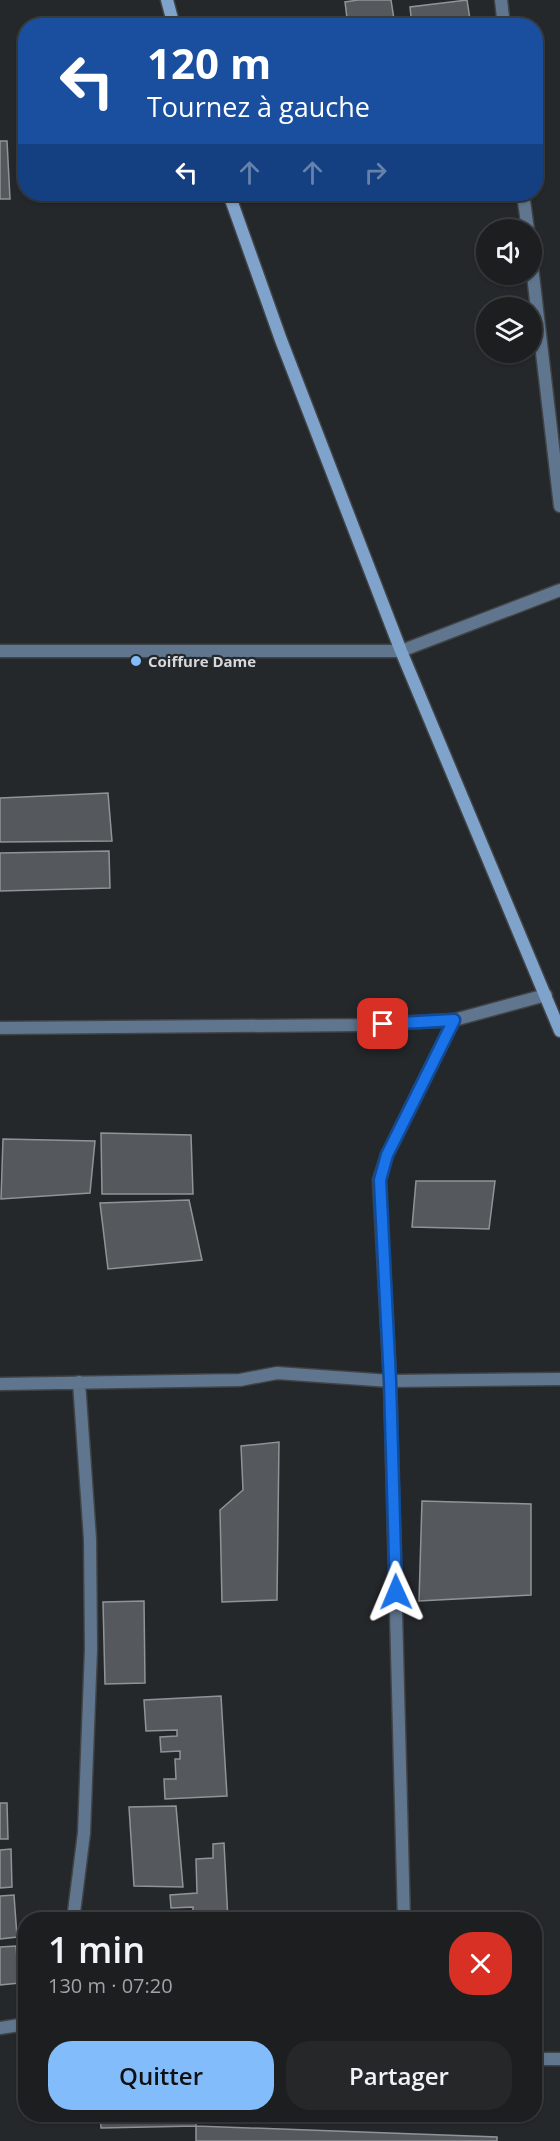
<!DOCTYPE html>
<html lang="fr">
<head>
<meta charset="utf-8">
<style>
	:root { --surface:#1c1e20; --page:#252729; --text:#f1f3f6; --muted:#a0a2a5; --line:#3a3c3e; --accent:#83bcfb }
	body { margin:0; font-family:"Open Sans",sans-serif; background:var(--page); color:var(--text); height:100vh; display:flex; flex-direction:column; font-size:22px; white-space:nowrap }
	* { box-sizing:border-box; margin:0 }
	p { font-size:20px; color:var(--muted) }
	.icon { flex:none; width:33px; height:33px; fill:none; stroke:currentColor; stroke-width:2; stroke-linecap:round; stroke-linejoin:round }
	.map { position:relative; flex:1; overflow:hidden }
	.details { position:absolute; left:18px; top:1912px; width:524px; height:210px; display:flex; flex-direction:column; background:var(--surface); border-radius:24px; box-shadow:0 2px 4px #0004,0 0 0 2px var(--line) }
	.details>* { flex:none }
	.banner { position:absolute; left:18px; top:18px; width:525px; height:183px; border-radius:24px; box-shadow:0 2px 4px #0004,0 0 0 2px var(--line); background:#1a4fa0; color:#fff; overflow:hidden }
	.tools { position:absolute; left:476px; top:219px; display:grid; gap:12px }
	.tools a { display:grid; place-items:center; width:66px; height:66px; border-radius:50%; background:var(--surface); box-shadow:0 2px 4px #0004,0 0 0 2px var(--line); font-size:30px }
	.pin { position:absolute; display:grid; place-items:center; width:51px; height:51px; color:#fff; margin:-26px; border-radius:12px; box-shadow:0 3px 9px #0006 }
	.me { position:absolute; width:66px; margin:-33px; rotate:359deg; stroke-linejoin:round; filter:drop-shadow(0 0 4px #0008) }
	.turn { display:flex; align-items:center; gap:21px; height:126px; padding:0 30px; font-size:27px }
	.turn .icon { width:78px; height:78px; stroke-width:2.5 }
	.turn b { display:block; font-size:42px; line-height:51px }
	.lanes { display:flex; align-items:center; height:57px; padding:0 30px; background:#0003; justify-content:center; gap:30px; direction:ltr }
	.lanes .off { opacity:.35 }
	.round { display:grid; place-items:center; flex:none; width:63px; height:63px; border-radius:24px; background:var(--page) }
	.overview { display:flex; align-items:center; justify-content:space-between; height:102px; padding:0 30px }
	h1 { font-size:36px; font-weight:600; line-height:45px }
	.button { display:flex; gap:12px; margin-top:auto; padding:12px 30px }
	.button a { flex:1; height:69px; border-radius:24px; background:var(--accent); color:#111; font-size:24px; font-weight:600; line-height:69px; text-align:center }
	.button a+a { background:var(--page); color:var(--text) }
	.map>svg:first-child { display:block }
	.building { fill:#55585c; stroke:#909498; stroke-width:1.5 }
	.lines { fill:none; stroke-linecap:round; stroke-linejoin:round }
	.street-casing { stroke:#414447; stroke-width:15 }
	.secondary-casing { stroke:#414447; stroke-width:15 }
	.street { stroke:#60768f; stroke-width:12 }
	.secondary { stroke:#7fa3cb; stroke-width:12 }
	.route-casing { stroke:#114b97; stroke-width:15 }
	.route { stroke:#1a73e8; stroke-width:10 }
	.poi-dot { fill:#83bcfb; stroke:#25282b; stroke-width:2 }
	.labels { text-anchor:middle; dominant-baseline:central; stroke-width:4.5; stroke-linejoin:round; paint-order:stroke }
	.poi-label { font-size:15px; font-weight:bold; fill:#d6d8db; stroke:#25282b; text-anchor:start }
</style>
</head>
<body>
<div class="map">
<svg width="560" height="2141" viewBox="0 0 560 2141">
	<rect width="100%" height="100%" fill="#25282b"/>
	<path class="building" d="M358,0H391L395,26H348L345,2Z
		M467,0L471,26H412L410,7Z
		M249,21L250,26H232Z
		M0,141H7L10,199H0Z
		M70,194H160L161,195L70,200Z
		M108,793L112,841L0,842V798Z
		M109,851L110,888L0,891V853Z
		M101,1133L191,1135L193,1194H102Z
		M3,1139L95,1141L90,1193L1,1199Z
		M416,1181H495L489,1229L412,1227Z
		M189,1200L202,1260L108,1269L100,1203Z
		M279,1442L277,1600L222,1602L220,1510L243,1490L241,1446Z
		M422,1501L531,1504V1595L419,1601Z
		M144,1601L145,1683L105,1684L103,1602Z
		M221,1696L227,1796L165,1799L164,1779H176L175,1759H180V1751L161,1752L160,1737L177,1736V1730L146,1731L144,1700Z
		M0,1803H7L8,1839H0Z
		M176,1806L183,1887L134,1886L129,1807Z
		M224,1843L228,1920H193V1907L171,1908L170,1895L197,1893L196,1859L213,1858V1844Z
		M11,1849L12,1887L0,1888V1850Z
		M14,1895L17,1937L0,1939V1896Z
		M16,1946L19,1983L0,1985V1947Z
		M100,2115H196V2126L101,2128Z
		M196,2126L497,2137V2141H196Z"/>
	<g class="lines">
		<g class="street-casing">
			<path id="street" d="M501,0L504,26
				M523,194L528,230
				M531,258L560,506
				M0,651H401L560,590
				M0,1028L359,1025L454,1020L546,995
				M0,1384L240,1380L277,1373L390,1381L560,1379
				M73,1920L84,1833L91,1649L90,1539L79,1382
				M404,1920L390,1381L379,1180L387,1155L454,1020
				M0,2028L26,2024
				M534,2059H560"/>
		</g>
		<g class="secondary-casing">
			<path id="secondary" d="M167,0L174,26
				M229,194L281,340L401,651L560,1031"/>
		</g>
		<use href="#street" class="street"/>
		<use href="#secondary" class="secondary"/>
	</g>
	<g class="lines">
		<g class="route-casing">
			<path id="route" d="M383,1024L454,1020L387,1155L380,1180L390,1381L396,1592"/>
		</g>
		<use href="#route" class="route"/>
	</g>
	<circle class="poi-dot" cx="136" cy="661" r="6"/>
	<g class="labels">
		<g class="poi-label">
			<text x="148" y="661">Coiffure Dame</text>
		</g>
	</g>
</svg>
<div class="tools">
<a><svg class="icon" aria-label="sound" viewBox="0 0 24 24"><path d="M4 9h4l5-4v14l-5-4H4zM17 9q2 3 0 6"/></svg></a>
<a><svg class="icon" aria-label="layers" viewBox="0 0 24 24"><path d="M12 4l9 5-9 5-9-5zM3 14l9 5 9-5"/></svg></a>
</div>
<div class="pin" style="left:383px;top:1024px;background:#d93025"><svg class="icon" aria-label="arrive" viewBox="0 0 24 24"><path d="M6 21V4h12l-3 4 3 4H6"/></svg></div>
<svg class="me" style="left:396px;top:1592px" viewBox="-20 -20 40 40"><path d="M0-17L14 15 0 8-14 15z" fill="#1a73e8" stroke="#fff" stroke-width="4"/></svg>
<div class="banner">
<div class="turn"><svg class="icon" aria-label="left" viewBox="0 0 24 24"><path d="M17 20v-9H6M10 6l-5 5 5 5"/></svg><div><b>120 m</b>Tournez à gauche</div></div>
<div class="lanes"><svg class="icon" aria-label="left" viewBox="0 0 24 24"><path d="M17 20v-9H6M10 6l-5 5 5 5"/></svg><svg class="icon off" aria-label="ahead" viewBox="0 0 24 24"><path d="M12 20V5M6 11l6-6 6 6"/></svg><svg class="icon off" aria-label="ahead" viewBox="0 0 24 24"><path d="M12 20V5M6 11l6-6 6 6"/></svg><svg class="icon off" aria-label="right" viewBox="0 0 24 24"><path d="M7 20v-9h11M14 6l5 5-5 5"/></svg></div>
</div>
<section class="details">
<div class="overview"><div><h1>1 min</h1><p>130 m · 07:20</p></div><a class="round" style="background:#d93025;color:#fff"><svg class="icon" aria-label="close" viewBox="0 0 24 24"><path d="M6 6l12 12M18 6L6 18"/></svg></a></div>
<div class="button"><a>Quitter</a><a>Partager</a></div>
</section>
</div>
</body>
</html>
